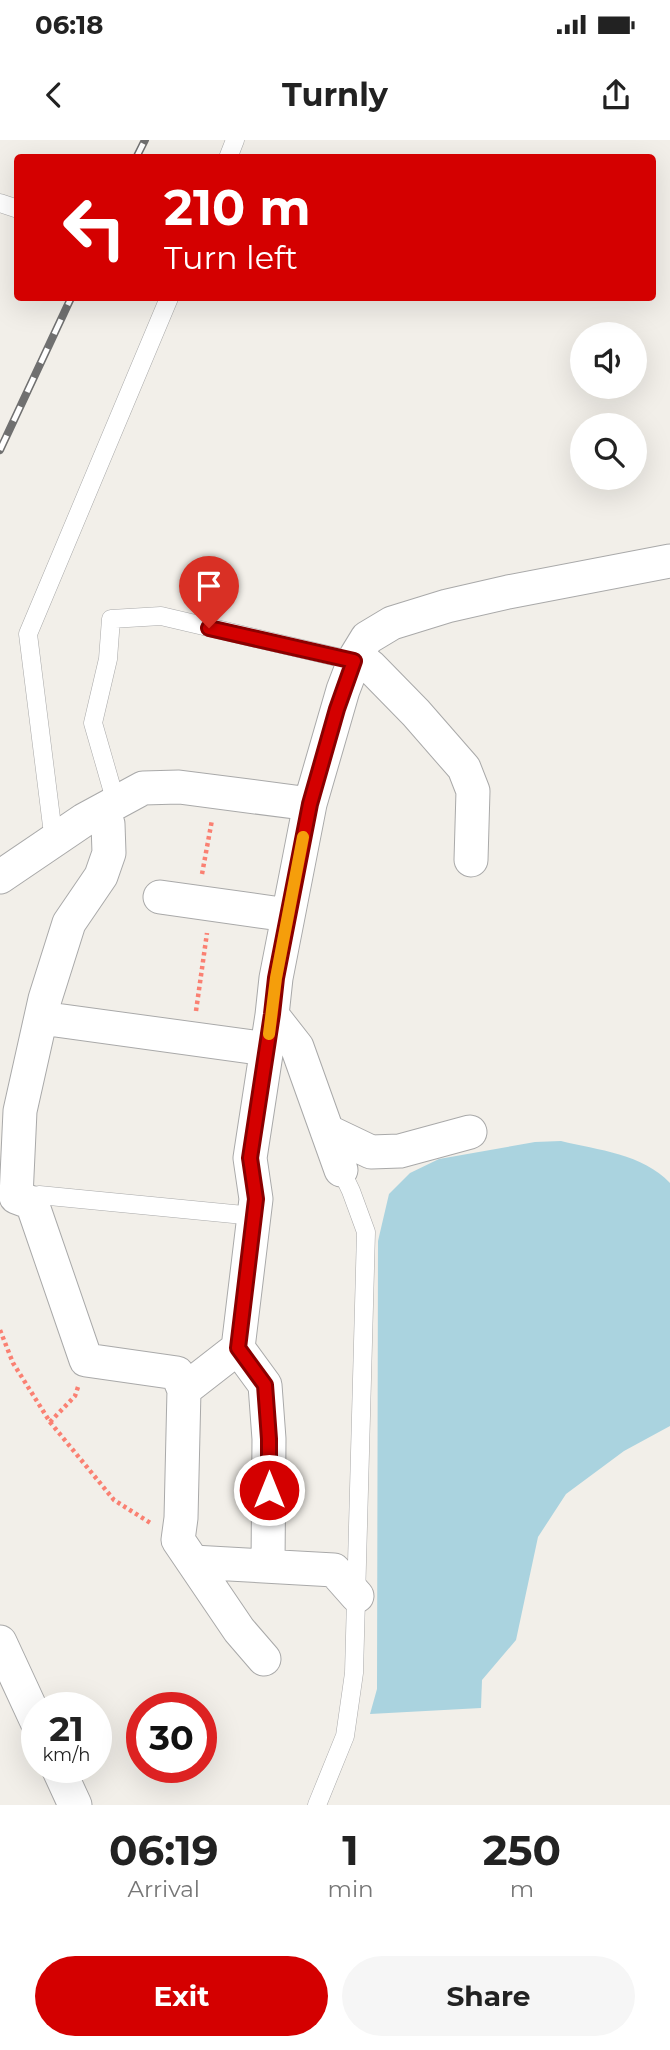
<!DOCTYPE html>
<html lang="en">
<head>
<meta charset="utf-8">
<style>
	:root { --surface:#fff; --page:#f6f6f6; --text:#222; --muted:#767676; --accent:#d40000 }
	body { margin:0; font-family:Montserrat,sans-serif; background:var(--page); color:var(--text); height:100vh; display:flex; flex-direction:column; font-size:26px; white-space:nowrap }
	* { box-sizing:border-box; margin:0 }
	p { font-size:23px; color:var(--muted) }
	.icon { flex:none; width:38px; height:38px; fill:none; stroke:currentColor; stroke-width:2; stroke-linecap:round; stroke-linejoin:round }
	.map { position:relative; height:1665px; overflow:hidden }
	.sheet { display:flex; flex-direction:column; background:var(--surface); flex:1 }
	.sheet>* { flex:none }
	.guide { position:absolute; left:14px; top:14px; width:642px; height:147px; border-radius:7px; box-shadow:0 7px 28px #0002; background:#d40000; color:#fff; overflow:hidden }
	.tools { position:absolute; left:570px; top:182px; display:grid; gap:14px }
	.tools a { display:grid; place-items:center; width:77px; height:77px; border-radius:50%; background:var(--surface); box-shadow:0 7px 28px #0002; font-size:35px }
	.speed { position:absolute; left:21px; top:1552px; display:flex; gap:14px; font-size:35px; font-weight:700; text-align:center }
	.speed>* { display:grid; place-content:center; width:91px; height:91px; border-radius:50%; background:var(--surface); box-shadow:0 7px 28px #0002; line-height:1 }
	.speed small { font-size:18px; font-weight:400 }
	.speed .limit { border:10px solid #d22; background:#fff; color:#111 }
	.pin { position:absolute; display:grid; place-items:center; width:60px; height:60px; color:#fff; margin:-72px -30px; border-radius:50% 50% 50% 0; rotate:-45deg; box-shadow:0 0 7px #0007 }
	.pin .icon { rotate:45deg }
	.me { position:absolute; width:77px; margin:-38px; rotate:0deg; stroke-linejoin:round; filter:drop-shadow(0 0 5px #0008) }
	.turn { display:flex; align-items:center; gap:24px; height:147px; padding:0 35px; font-size:32px }
	.turn .icon { width:91px; height:91px; stroke-width:2.5 }
	.turn b { display:block; font-size:49px; line-height:60px }
	.eta { display:flex; justify-content:space-evenly; align-items:center; height:119px; text-align:center }
	.eta b { font-size:42px; font-weight:700; line-height:49px }
	.action { display:flex; gap:14px; margin-top:auto; padding:14px 35px }
	.action a { flex:1; height:80px; border-radius:42px; background:var(--accent); color:#fff; font-size:28px; font-weight:700; line-height:80px; text-align:center }
	.action a+a { background:var(--page); color:var(--text) }
	.status { display:flex; justify-content:space-between; align-items:center; height:49px; padding:0 35px; background:var(--surface); direction:ltr }
	.status svg { height:19px; fill:currentColor }
	header { display:flex; justify-content:space-between; align-items:center; height:91px; padding:0 35px; background:var(--surface); font-size:32px; font-weight:700 }
	.map>svg:first-child { display:block }
	.water { fill:#aad3df }
	.lines { fill:none; stroke-linecap:round; stroke-linejoin:round }
	.service-casing { stroke:#a9a9a9; stroke-width:19 }
	.minor-casing { stroke:#a9a9a9; stroke-width:35 }
	.path { stroke:#fa8072; stroke-width:4.5; stroke-dasharray:3.5 3.5; stroke-linecap:butt }
	.service { stroke:#fff; stroke-width:18 }
	.minor { stroke:#fff; stroke-width:33 }
	.rail-casing { stroke:#707070; stroke-width:8 }
	.rail { stroke:#fff; stroke-width:5; stroke-dasharray:16; stroke-linecap:butt }
	.route-casing { stroke:#8a0000; stroke-width:18 }
	.route { stroke:#d40000; stroke-width:12 }
	.slow { stroke:#f59e0b; stroke-width:12 }
</style>
</head>
<body>
<div class="status"><b>06:18</b><svg viewBox="0 0 49 12"><path d="M0 12V9h3v3zM5 12V6h3v6zM10 12V3h3v9zM15 12V0h3v12zM26 1h20v11H26zM47 4h2v5h-2z"/></svg></div>
<header><svg class="icon" aria-label="back" viewBox="0 0 24 24"><path d="M15 5l-7 7 7 7"/></svg>Turnly<svg class="icon" aria-label="share" viewBox="0 0 24 24"><path d="M12 15V3M7 8l5-5 5 5M5 13v7h14v-7"/></svg></header>
<div class="map">
<svg width="670" height="1665" viewBox="0 0 670 1665">
	<rect width="100%" height="100%" fill="#f2efe9"/>
	<path class="water" d="M561,1001C598,1010 643,1014 670,1043V1286L624,1311L566,1354L538,1397L516,1500L482,1540L481,1568L370,1574L377,1549L378,1101L389,1054L410,1033L439,1019L535,1002Z"/>
	<g class="lines">
		<g class="service-casing">
			<path id="service" d="M228,18L235,0
				M0,63L18,69
				M119,661L112,649L93,583L108,519L111,479L161,476L354,521
				M58,697L52,686L28,494L169,158
				M32,1063L39,1055L254,1076
				M317,1665L345,1596L354,1533L366,1092L351,1051L341,1030"/>
		</g>
		<g class="minor-casing">
			<path id="minor" d="M354,521L370,526L416,573L464,628L473,651L471,720
				M103,670L108,684L109,713L101,736L69,783L45,859L20,971L16,1057L32,1063L86,1220L177,1233L184,1250
				M0,737L84,680L143,648L179,647L310,664
				M160,757L288,775
				M272,875L297,907L341,1030
				M41,878L267,909
				M327,991L371,1012L400,1011L470,992
				M238,1208L265,1245L269,1299L268,1426
				M193,1422L334,1430L357,1456
				M0,1502L37,1582
				M264,1519L239,1490L178,1400L181,1378L184,1250L238,1208L256,1059L250,1018L272,875L276,838L310,664L343,550L356,516L367,498L392,483L447,466L508,452L670,421
				M58,1628L75,1665"/>
		</g>
		<path class="path" d="M202,734L212,680
			M196,871L207,793
			M0,1190L13,1223L50,1282L114,1360L152,1384
			M50,1282L75,1256L78,1247"/>
		<use href="#service" class="service"/>
		<use href="#minor" class="minor"/>
		<g class="rail-casing">
			<path id="rail" d="M136,18L145,0
				M0,310L71,158"/>
		</g>
		<use href="#rail" class="rail"/>
	</g>
	<g class="lines">
		<g class="route-casing">
			<path id="route" d="M209,488L354,521L337,569L310,664L276,838L272,874L250,1018L256,1059L238,1208L265,1245L269,1299V1350"/>
		</g>
		<use href="#route" class="route"/>
		<path class="slow" d="M269,894L276,838L303,697"/>
	</g>
</svg>
<div class="tools">
<a><svg class="icon" aria-label="sound" viewBox="0 0 24 24"><path d="M4 9h4l5-4v14l-5-4H4zM17 9q2 3 0 6"/></svg></a>
<a><svg class="icon" aria-label="search" viewBox="0 0 24 24"><circle cx="10" cy="10" r="6"/><path d="M15 15l6 6"/></svg></a>
</div>
<div class="speed"><div>21<small>km/h</small></div><div class="limit">30</div></div>
<div class="pin" style="left:209px;top:488px;background:#d93025"><svg class="icon" aria-label="arrive" viewBox="0 0 24 24"><path d="M6 21V4h12l-3 4 3 4H6"/></svg></div>
<svg class="me" style="left:269px;top:1350px" viewBox="-20 -20 40 40"><circle r="17" fill="#d40000" stroke="#fff" stroke-width="3"/><path d="M0-11L8 9 0 5-8 9z" fill="#fff"/></svg>
<div class="guide">
<div class="turn"><svg class="icon" aria-label="left" viewBox="0 0 24 24"><path d="M17 20v-9H6M10 6l-5 5 5 5"/></svg><div><b>210 m</b>Turn left</div></div>
</div>
</div>
<section class="sheet">
<div class="eta">
<div><b>06:19</b><p>Arrival</p></div>
<div><b>1</b><p>min</p></div>
<div><b>250</b><p>m</p></div>
</div>
<div class="action"><a>Exit</a><a>Share</a></div>
</section>
</body>
</html>
